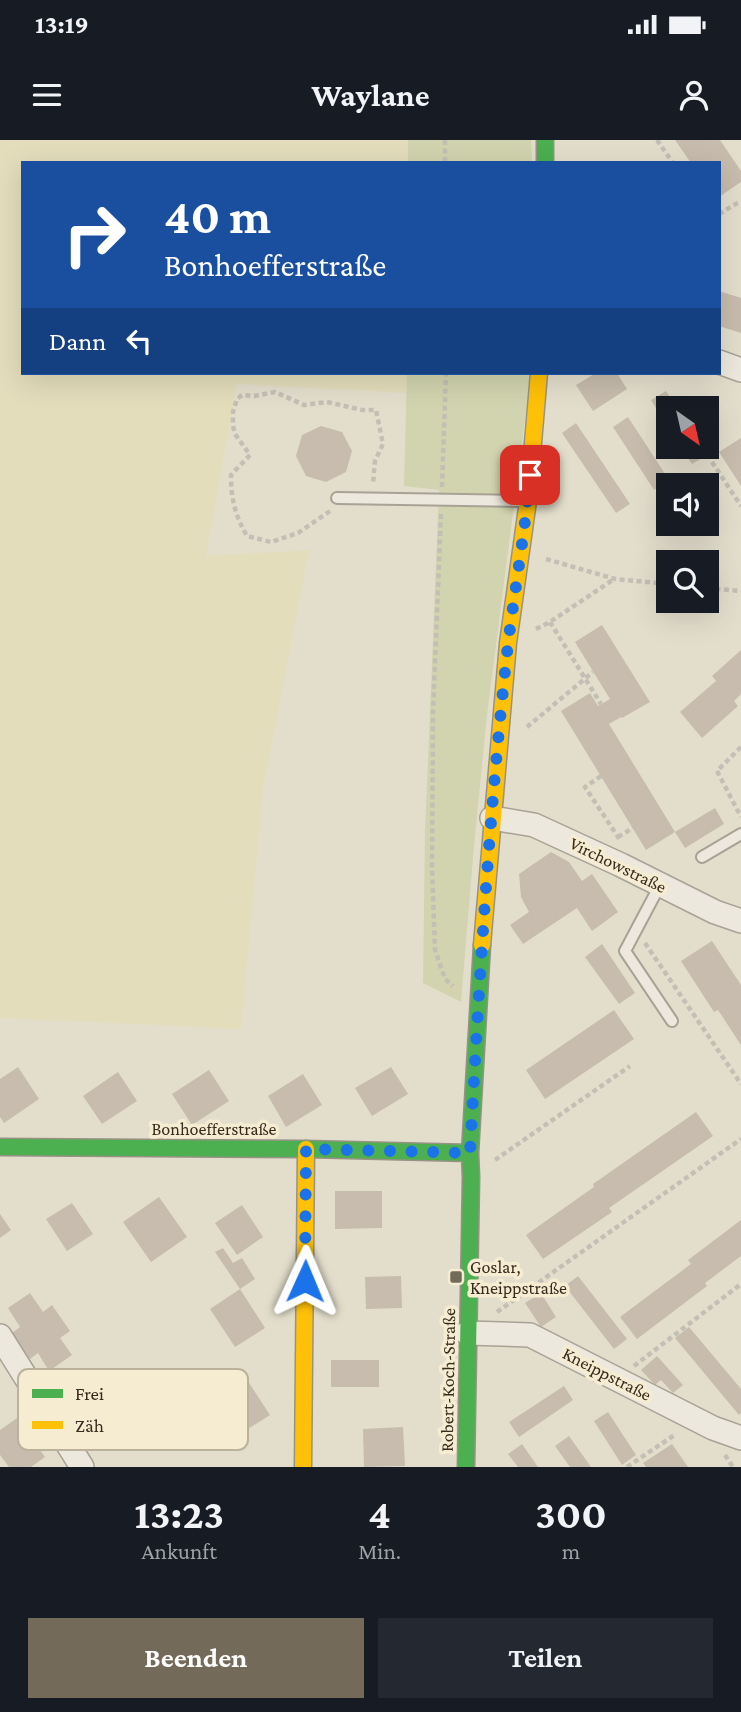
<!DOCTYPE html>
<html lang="de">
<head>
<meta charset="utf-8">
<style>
	:root { --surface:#171b24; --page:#242831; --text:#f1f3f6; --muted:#9ea1a6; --accent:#736a5a }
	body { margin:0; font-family:"Crimson Pro",serif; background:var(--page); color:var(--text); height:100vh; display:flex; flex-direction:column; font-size:26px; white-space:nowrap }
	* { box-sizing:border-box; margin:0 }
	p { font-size:23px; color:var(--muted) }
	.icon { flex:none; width:38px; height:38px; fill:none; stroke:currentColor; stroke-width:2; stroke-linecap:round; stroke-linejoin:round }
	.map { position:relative; height:1327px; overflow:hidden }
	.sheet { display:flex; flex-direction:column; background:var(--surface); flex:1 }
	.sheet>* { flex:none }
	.guide { position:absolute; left:21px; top:21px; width:700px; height:214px; border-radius:0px; box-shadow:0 7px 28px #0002; background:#1a4fa0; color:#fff; overflow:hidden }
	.needle { width:46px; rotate:146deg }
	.controls { position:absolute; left:656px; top:256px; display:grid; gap:14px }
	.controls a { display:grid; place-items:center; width:63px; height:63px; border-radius:0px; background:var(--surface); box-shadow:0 7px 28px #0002; font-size:35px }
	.pin { position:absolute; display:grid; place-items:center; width:60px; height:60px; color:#fff; margin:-30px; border-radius:14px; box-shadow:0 4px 10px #0006 }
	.me { position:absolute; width:77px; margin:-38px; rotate:1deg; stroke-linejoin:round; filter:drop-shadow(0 0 5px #0008) }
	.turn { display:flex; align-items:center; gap:24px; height:147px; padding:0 28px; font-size:32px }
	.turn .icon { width:91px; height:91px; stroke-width:2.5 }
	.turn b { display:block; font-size:49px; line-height:60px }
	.then { display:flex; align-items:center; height:66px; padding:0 28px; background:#0003; gap:14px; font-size:26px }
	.eta { display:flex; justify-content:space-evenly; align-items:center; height:119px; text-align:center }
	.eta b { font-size:42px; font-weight:700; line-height:49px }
	.action { display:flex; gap:14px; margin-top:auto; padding:14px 28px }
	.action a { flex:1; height:80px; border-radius:0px; background:var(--accent); color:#fff; font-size:28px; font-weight:700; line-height:80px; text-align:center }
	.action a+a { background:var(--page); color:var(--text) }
	.status { display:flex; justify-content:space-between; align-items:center; height:49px; padding:0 35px; background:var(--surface); direction:ltr }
	.status svg { height:19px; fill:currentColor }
	header { display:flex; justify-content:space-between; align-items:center; height:91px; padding:0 28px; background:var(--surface); font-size:32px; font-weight:700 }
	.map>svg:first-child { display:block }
	.farmland { fill:#e3ddbc }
	.green { fill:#d1d4ae }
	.building { fill:#c7bcad }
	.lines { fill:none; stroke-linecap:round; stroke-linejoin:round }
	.lane-casing { stroke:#a8a295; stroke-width:14 }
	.street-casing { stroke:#a8a295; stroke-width:26 }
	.fast-casing { stroke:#989285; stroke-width:19 }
	.slow-casing { stroke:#989285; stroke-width:19 }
	.path { stroke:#c4bfb4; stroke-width:4.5; stroke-dasharray:5 3.5; stroke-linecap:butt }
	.lane { stroke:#ece8dd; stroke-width:10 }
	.street { stroke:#ece8dd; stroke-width:23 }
	.fast { stroke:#4caf50; stroke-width:16 }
	.slow { stroke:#ffc107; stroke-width:16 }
	.route { stroke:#1a73e8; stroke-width:12; stroke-dasharray:0 21.6 }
	.poi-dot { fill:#736a5a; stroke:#f5ecd1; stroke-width:2.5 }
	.labels { text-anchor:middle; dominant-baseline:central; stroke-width:7; stroke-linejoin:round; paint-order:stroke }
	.street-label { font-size:18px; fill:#372b1d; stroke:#f5ecd1 }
	.poi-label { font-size:18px; fill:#372b1d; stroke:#f5ecd1; text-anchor:start }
	.key { fill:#f5ecd1; stroke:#bcb29b; stroke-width:2 }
	.key-label { font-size:19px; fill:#372b1d }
</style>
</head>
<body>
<div class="status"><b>13:19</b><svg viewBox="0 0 49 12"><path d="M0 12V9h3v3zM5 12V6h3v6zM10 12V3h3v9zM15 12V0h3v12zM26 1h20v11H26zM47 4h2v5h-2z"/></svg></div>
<header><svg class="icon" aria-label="menu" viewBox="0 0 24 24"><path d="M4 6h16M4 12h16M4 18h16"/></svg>Waylane<svg class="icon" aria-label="person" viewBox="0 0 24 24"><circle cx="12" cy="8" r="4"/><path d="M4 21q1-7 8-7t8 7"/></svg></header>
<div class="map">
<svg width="741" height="1327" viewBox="0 0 741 1327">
	<rect width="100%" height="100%" fill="#e3decc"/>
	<path class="farmland" d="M0,0H408V23H23V233H407V253L237,244L206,416L309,410L263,648L241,889L0,878Z"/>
	<path class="green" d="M408,0H531L532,23H408Z
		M407,233H531L487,575L474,706L461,862L423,843L425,693L439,350L404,346Z"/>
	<path class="building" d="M675,0H720L741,31V42L719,57V23H691Z
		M719,151L741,158V193L719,186Z
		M596,233H617L627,249L593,271L576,245Z
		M666,251L677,268H668V288L651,260Z
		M628,277L669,340L654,350L613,287Z
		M576,283L630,364L616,373L562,293Z
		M321,286L342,292L352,311L346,332L326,342L306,336L296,316L302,295Z
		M741,298V346L719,312Z
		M680,306H701L707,315L692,324Z
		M602,485L650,562L622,578L621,577L609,584L675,692L715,668L724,684L685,708L675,692L646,710L561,571L590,553L598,566L610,559L575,502Z
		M741,510V554L734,561L738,566L702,598L680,572L716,541L712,536Z
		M551,712L569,722L582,741L592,734L618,772L592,791L577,768L523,804L510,785L529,772L521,757L519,734Z
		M712,801L741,845V905L718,870L714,872L681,821Z
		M602,804L635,853L619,864L585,817Z
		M614,870L634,899L545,959L526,930Z
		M18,927L39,959L4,983L0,977V939Z
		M391,927L408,954L372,976L355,948Z
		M209,930L229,961L192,985L172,954Z
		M118,932L137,961L102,984L83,956Z
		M303,934L322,965L286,987L268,956Z
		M696,972L713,996L609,1068L612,1072L543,1119L526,1095L594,1047L593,1044Z
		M335,1051H382V1088L335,1089Z
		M159,1057L187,1097L151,1122L123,1082Z
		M72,1063L93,1094L67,1111L46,1079Z
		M242,1065L263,1097L237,1115L215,1083Z
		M0,1074L11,1090L0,1098Z
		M741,1080V1116L705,1143L707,1146L637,1199L620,1177L691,1124L688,1120Z
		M223,1108L233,1123L242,1118L255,1139L240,1149L215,1112Z
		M401,1136L402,1168L366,1169L365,1137Z
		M578,1136L627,1199L614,1209L565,1146Z
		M240,1149L265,1188L235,1207L210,1169Z
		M30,1153L43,1172L52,1165L70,1191L60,1198L72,1215L49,1231L38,1213L30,1219L12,1193L20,1187L8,1168Z
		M541,1153L556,1177L541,1187L525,1163Z
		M689,1187L741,1249V1273L739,1275L675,1198Z
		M657,1216L683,1245L673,1253L661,1240L655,1245L641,1230Z
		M331,1220H379V1247H331Z
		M244,1235L270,1275L240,1294L214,1255Z
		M564,1246L573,1260L519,1297L509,1282Z
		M608,1272L636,1315L622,1325L594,1281Z
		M17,1278L45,1317L31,1327H9L0,1315V1290Z
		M403,1287L405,1326L364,1327L363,1289Z
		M569,1296L591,1327H570L555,1306Z
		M522,1304L538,1327H518L508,1314Z
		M672,1304L688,1327H646L643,1323Z"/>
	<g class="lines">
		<g class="lane-casing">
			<path id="lane" d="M337,358L525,361
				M702,717L741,694
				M660,745L625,811L672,881"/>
		</g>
		<g class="street-casing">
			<path id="street" d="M719,222L741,230
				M492,678L534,685L621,725L715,772L741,781
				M467,1193L530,1195L713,1288L741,1298
				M0,1196L82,1327"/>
		</g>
		<g class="fast-casing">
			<path id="fast" d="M545,0V23
				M0,1007L306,1009L470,1013
				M466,1327L471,1037L470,1013L482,805"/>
		</g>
		<g class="slow-casing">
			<path id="slow" d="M482,805L508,503L528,361L539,233
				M303,1327L306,1009"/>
		</g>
		<path class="path" d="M445,0V23
			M657,0L673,23
			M719,74L741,61
			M712,322L741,366
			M442,347L446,233
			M330,371L298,393L271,402L247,396C235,375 231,359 231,335L250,315L235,294L233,286V272L237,259L242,255L254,256L275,252L304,265L327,262L362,270H376L383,304L375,321L373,344
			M441,374L433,573L432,726L435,810L445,839L453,846
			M546,419L615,439L668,444
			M707,448L741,451
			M550,482L601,564
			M536,489L550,482L614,439
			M527,587L593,532
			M741,607L717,631L741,677
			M601,636L585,647L620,700
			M618,697L633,688
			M645,803L741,944
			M495,1020L630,926
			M497,1172L741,999
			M634,1226L741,1144
			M725,1315L733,1327
			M627,1327L676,1294"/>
		<use href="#lane" class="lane"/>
		<use href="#street" class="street"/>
		<use href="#fast" class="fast"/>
		<use href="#slow" class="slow"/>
	</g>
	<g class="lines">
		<path class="route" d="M305,1141L306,1009L470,1013C479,843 489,673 508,504C515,448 525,392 530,335"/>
	</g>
	<rect class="poi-dot" x="449" y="1130" width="14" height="14" rx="3.5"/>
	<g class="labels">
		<g class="street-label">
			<text transform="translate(618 725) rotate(26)">Virchowstraße</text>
			<text x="214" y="989">Bonhoefferstraße</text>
			<text transform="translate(607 1234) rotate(27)">Kneippstraße</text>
			<text transform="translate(448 1240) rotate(-89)">Robert-Koch-Straße</text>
		</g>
		<g class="poi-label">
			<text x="470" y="1127">Goslar,<tspan x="470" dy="21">Kneippstraße</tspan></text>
		</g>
	</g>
	<rect x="18" y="1229" width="230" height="81" rx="10" class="key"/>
	<rect x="32" y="1249" width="31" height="9" fill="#4caf50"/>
	<rect x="32" y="1281" width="31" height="8" fill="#ffc107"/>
	<g class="key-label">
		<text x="75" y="1260">Frei</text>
		<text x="75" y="1292">Zäh</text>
	</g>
</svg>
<div class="controls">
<a><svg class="needle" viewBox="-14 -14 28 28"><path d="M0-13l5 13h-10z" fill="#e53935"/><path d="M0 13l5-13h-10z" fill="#9ea1a6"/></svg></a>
<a><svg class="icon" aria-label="sound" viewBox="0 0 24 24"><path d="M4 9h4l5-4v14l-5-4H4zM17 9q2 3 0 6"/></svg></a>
<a><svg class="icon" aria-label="search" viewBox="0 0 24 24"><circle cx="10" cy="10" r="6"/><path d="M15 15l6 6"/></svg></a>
</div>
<div class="pin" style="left:530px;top:335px;background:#d93025"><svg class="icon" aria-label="arrive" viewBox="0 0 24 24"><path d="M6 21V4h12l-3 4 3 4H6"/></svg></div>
<svg class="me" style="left:305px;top:1141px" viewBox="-20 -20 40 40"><path d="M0-17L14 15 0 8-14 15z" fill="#1a73e8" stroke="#fff" stroke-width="4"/></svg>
<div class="guide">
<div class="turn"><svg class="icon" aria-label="right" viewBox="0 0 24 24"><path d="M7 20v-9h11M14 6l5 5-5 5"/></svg><div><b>40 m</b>Bonhoefferstraße</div></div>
<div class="then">Dann<svg class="icon" aria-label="left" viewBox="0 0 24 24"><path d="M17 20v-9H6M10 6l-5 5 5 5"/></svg></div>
</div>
</div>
<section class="sheet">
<div class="eta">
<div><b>13:23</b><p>Ankunft</p></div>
<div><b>4</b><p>Min.</p></div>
<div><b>300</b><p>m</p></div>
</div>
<div class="action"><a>Beenden</a><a>Teilen</a></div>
</section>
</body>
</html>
